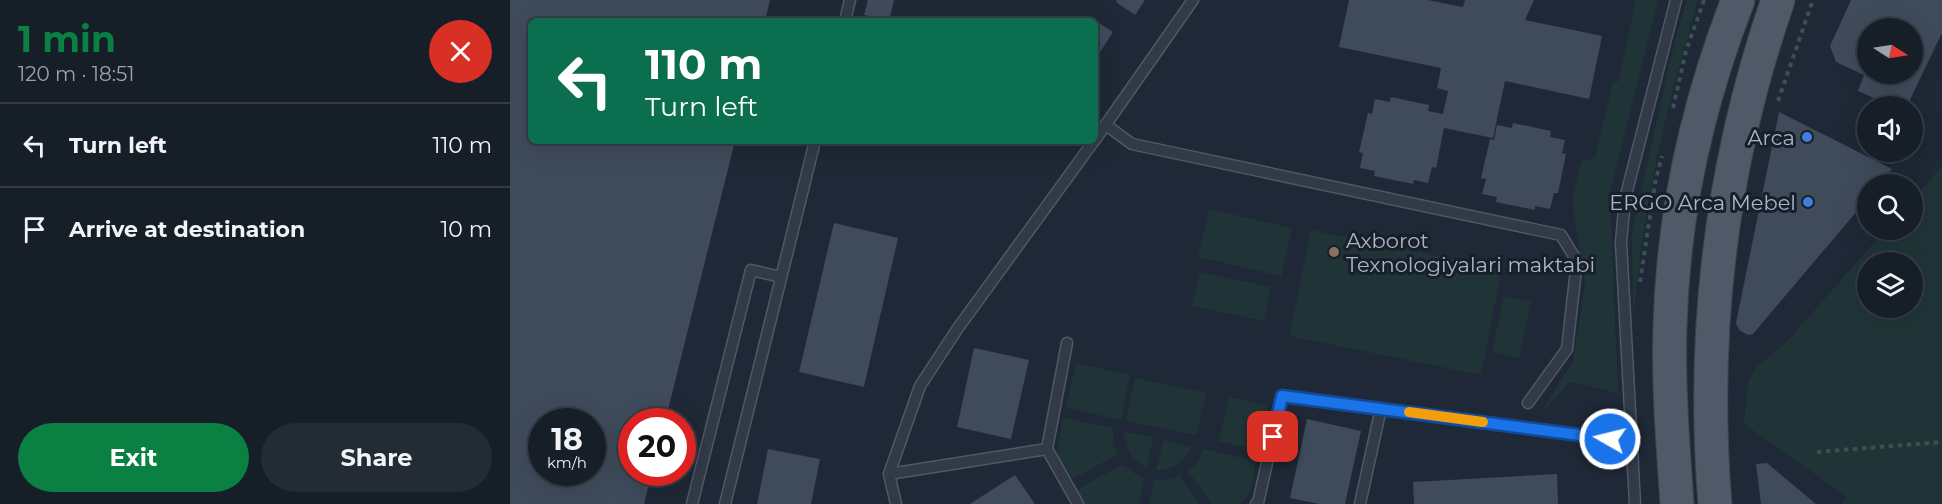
<!DOCTYPE html>
<html lang="en">
<head>
<meta charset="utf-8">
<style>
	:root { --surface:#161e28; --page:#232b34; --text:#f1f3f6; --muted:#9ea2a8; --line:#353c45; --accent:#0b8043 }
	body { margin:0; font-family:Montserrat,sans-serif; background:var(--page); color:var(--text); height:100vh; display:flex; flex-direction:column; font-size:22px; white-space:nowrap }
	* { box-sizing:border-box; margin:0 }
	p { font-size:20px; color:var(--muted) }
	.icon { flex:none; width:33px; height:33px; fill:none; stroke:currentColor; stroke-width:2; stroke-linecap:round; stroke-linejoin:round }
	.map { position:relative; flex:1; overflow:hidden }
	.side { display:flex; flex-direction:column; background:var(--surface); width:510px }
	.side>* { flex:none }
	.guide { position:absolute; left:18px; top:18px; width:570px; height:126px; border-radius:9px; box-shadow:0 6px 24px #0002,0 0 0 2px var(--line); background:#0b6e4f; color:#fff; overflow:hidden }
	.needle { width:39px; rotate:102deg }
	.tools { position:absolute; left:1347px; top:18px; display:grid; gap:12px }
	.tools a { display:grid; place-items:center; width:66px; height:66px; border-radius:50%; background:var(--surface); box-shadow:0 6px 24px #0002,0 0 0 2px var(--line); font-size:30px }
	.speed { position:absolute; left:18px; top:408px; display:flex; gap:12px; font-size:30px; font-weight:700; text-align:center }
	.speed>* { display:grid; place-content:center; width:78px; height:78px; border-radius:50%; background:var(--surface); box-shadow:0 6px 24px #0002,0 0 0 2px var(--line); line-height:1 }
	.speed small { font-size:15px; font-weight:400 }
	.speed .limit { border:9px solid #d22; background:#fff; color:#111 }
	.pin { position:absolute; display:grid; place-items:center; width:51px; height:51px; color:#fff; margin:-26px; border-radius:12px; box-shadow:0 3px 9px #0006 }
	.me { position:absolute; width:66px; margin:-33px; rotate:278deg; stroke-linejoin:round; filter:drop-shadow(0 0 4px #0008) }
	.turn { display:flex; align-items:center; gap:21px; height:126px; padding:0 18px; font-size:27px }
	.turn .icon { width:78px; height:78px; stroke-width:2.5 }
	.turn b { display:block; font-size:42px; line-height:51px }
	.round { display:grid; place-items:center; flex:none; width:63px; height:63px; border-radius:32px; background:var(--page) }
	.head { display:flex; align-items:center; justify-content:space-between; height:102px; padding:0 18px }
	h1 { font-size:36px; font-weight:700; line-height:45px; color:var(--accent) }
	.button { display:flex; gap:12px; margin-top:auto; padding:12px 18px }
	.button a { flex:1; height:69px; border-radius:36px; background:var(--accent); color:#fff; font-size:24px; font-weight:700; line-height:69px; text-align:center }
	.button a+a { background:var(--page); color:var(--text) }
	ul { padding:0; list-style:none }
	li { display:flex; align-items:center; gap:18px; height:84px; padding:0 18px; border-top:2px solid var(--line) }
	li div { flex:1 }
	li b { display:block; font-size:22px }
	li em { font-style:normal }
	main { display:flex; flex:1; min-height:0 }
	.map>svg:first-child { display:block }
	.green { fill:#203437; fill-rule:evenodd }
	.building { fill:#3f4b5b; fill-rule:evenodd }
	.lines { fill:none; stroke-linecap:round; stroke-linejoin:round }
	.lane-casing { stroke:#4f5865; stroke-width:13 }
	.primary-casing { stroke:#3b4350; stroke-width:35 }
	.path { stroke:#3a5051; stroke-width:4; stroke-dasharray:4.5 4.5; stroke-linecap:butt }
	.lane { stroke:#313a46; stroke-width:10 }
	.primary { stroke:#4f5967; stroke-width:33 }
	.route-casing { stroke:#114b97; stroke-width:15 }
	.route { stroke:#1a73e8; stroke-width:10 }
	.slow { stroke:#f59e0b; stroke-width:10 }
	.shop-dot { fill:#3f7fe0; stroke:#171f2a; stroke-width:2 }
	.education-dot { fill:#8d6e63; stroke:#171f2a; stroke-width:2 }
	.labels { text-anchor:middle; dominant-baseline:central; stroke-width:6; stroke-linejoin:round; paint-order:stroke }
	.poi-label { font-size:21px; fill:#abb5c4; stroke:#171f2a; text-anchor:end }
</style>
</head>
<body>
<main>
<section class="side">
<div class="head"><div><h1>1 min</h1><p>120 m · 18:51</p></div><a class="round" style="background:#d93025;color:#fff"><svg class="icon" aria-label="close" viewBox="0 0 24 24"><path d="M6 6l12 12M18 6L6 18"/></svg></a></div>
<ul>
<li><svg class="icon" aria-label="left" viewBox="0 0 24 24"><path d="M17 20v-9H6M10 6l-5 5 5 5"/></svg><div><b>Turn left</b></div><em>110 m</em></li>
<li><svg class="icon" aria-label="arrive" viewBox="0 0 24 24"><path d="M6 21V4h12l-3 4 3 4H6"/></svg><div><b>Arrive at destination</b></div><em>10 m</em></li>
</ul>
<div class="button"><a>Exit</a><a>Share</a></div>
</section>
<div class="map">
<svg width="1432" height="504" viewBox="0 0 1432 504">
	<rect width="100%" height="100%" fill="#1e2836"/>
	<path class="green" d="M1126,0H1148L1100,194L1108,393L1060,382L1030,415L1063,361L1075,285L1062,199L1072,161L1085,158L1103,82H1108Z
		M1177,0H1188C1171,60 1153,122 1142,183C1133,231 1127,277 1123,325L1122,231L1166,36Z
		M1432,166V504H1332L1337,497L1234,424L1238,382L1247,367L1279,339L1375,230H1402L1403,199ZM1358,262H1402V308H1358Z
		M699,209L782,228L771,276L688,257Z
		M801,230L992,269L971,375L779,336Z
		M690,272L761,287L754,321L682,306Z
		M994,296L1021,302L1009,358L982,352Z
		M566,363L620,375L611,420L556,408Z
		M625,378L696,393L687,435L616,421Z
		M719,397L758,406L748,450L709,441Z
		M553,418L603,428V442L608,454L563,479L548,457L547,452Z
		M614,432L643,437L637,468C622,460 615,449 614,432Z
		M654,440L682,447C675,462 664,470 646,470Z
		M693,449L746,461C744,474 743,501 727,504C719,504 710,504 702,504L678,471L688,462Z
		M613,464L625,474L634,479L629,504H575L566,490Z
		M670,476L690,504H639L644,480H654Z"/>
	<path class="building" d="M0,0H260L255,21H21V141H225L155,422H122V472H142L134,504H0ZM32,422H82V472H32Z
		M358,0H384L379,21L354,15Z
		M607,0H635L625,15L606,2Z
		M839,0H918L953,7L955,0H1024L1015,20L1092,36L1079,99L995,81L983,138L934,128L926,168L922,167L918,183L904,180L903,184L864,176L865,171L850,168L853,153L849,152L858,113L862,114L865,99L880,102L881,97L919,105L918,111L933,114L938,91L927,88L931,68L829,47Z
		M1341,0H1432V35H1431L1397,106H1382L1348,91L1354,75L1326,62L1320,46ZM1358,28H1402V74H1358Z
		M580,17L603,32L585,60V21H577Z
		M1269,112L1382,169L1369,184H1358V198L1243,334L1238,335L1229,330L1226,323Z
		M1003,123L1041,131L1040,137L1055,140L1052,153L1056,154L1048,193H1044L1040,209L1025,206V210L986,202L987,197L972,194L976,179L971,178L980,139L984,140L987,125L1002,128Z
		M324,223L388,238L354,387L289,372Z
		M464,348L519,360L501,439L447,427Z
		M797,419L851,431L835,504H809L780,498Z
		M258,449L310,459L301,504H247Z
		M1257,463L1306,504H1251L1246,464Z
		M1047,474L1048,504H904L903,482Z
		M505,475L525,504H460Z"/>
	<g class="lines">
		<g class="lane-casing">
			<path id="lane" d="M335,21L340,0
				M596,125L622,144L1051,235L1067,261L1057,349L1018,403
				M585,140L683,0
				M557,343L537,449L568,504
				M379,474L537,449
				M182,504L241,270L271,277
				M215,504L305,141
				M386,504L379,474L410,386L448,328L584,141
				M746,504L748,503L772,396L1122,442
				M850,504L871,408
				M1125,504L1111,242L1115,199L1166,0"/>
		</g>
		<g class="primary-casing">
			<path id="primary" d="M1167,504C1163,445 1158,385 1160,326C1163,215 1188,103 1228,0
				M1205,504C1191,333 1212,162 1268,0"/>
		</g>
		<path class="path" d="M1268,101L1303,0
			M1163,108L1176,51L1194,0
			M1130,282L1145,183L1152,156
			M1307,452L1432,442"/>
		<use href="#lane" class="lane"/>
		<use href="#primary" class="primary"/>
	</g>
	<g class="lines">
		<g class="route-casing">
			<path id="route" d="M763,437L772,396L1100,439"/>
		</g>
		<use href="#route" class="route"/>
		<path class="slow" d="M899,412L973,422"/>
	</g>
	<g class="shop-dot">
		<circle cx="1297" cy="137" r="6"/>
		<circle cx="1298" cy="202" r="6"/>
	</g>
	<circle class="education-dot" cx="824" cy="252" r="6"/>
	<g class="labels">
		<g class="poi-label">
			<text x="1285" y="137">Arca</text>
			<text x="1286" y="202">ERGO Arca Mebel</text>
			<text x="836" y="240" text-anchor="start">Axborot<tspan x="836" dy="24">Texnologiyalari maktabi</tspan></text>
		</g>
	</g>
</svg>
<div class="tools">
<a><svg class="needle" viewBox="-14 -14 28 28"><path d="M0-13l5 13h-10z" fill="#e53935"/><path d="M0 13l5-13h-10z" fill="#9ea2a8"/></svg></a>
<a><svg class="icon" aria-label="sound" viewBox="0 0 24 24"><path d="M4 9h4l5-4v14l-5-4H4zM17 9q2 3 0 6"/></svg></a>
<a><svg class="icon" aria-label="search" viewBox="0 0 24 24"><circle cx="10" cy="10" r="6"/><path d="M15 15l6 6"/></svg></a>
<a><svg class="icon" aria-label="layers" viewBox="0 0 24 24"><path d="M12 4l9 5-9 5-9-5zM3 14l9 5 9-5"/></svg></a>
</div>
<div class="speed"><div>18<small>km/h</small></div><div class="limit">20</div></div>
<div class="pin" style="left:763px;top:437px;background:#d93025"><svg class="icon" aria-label="arrive" viewBox="0 0 24 24"><path d="M6 21V4h12l-3 4 3 4H6"/></svg></div>
<svg class="me" style="left:1100px;top:439px" viewBox="-20 -20 40 40"><circle r="17" fill="#1a73e8" stroke="#fff" stroke-width="3"/><path d="M0-11L8 9 0 5-8 9z" fill="#fff"/></svg>
<div class="guide">
<div class="turn"><svg class="icon" aria-label="left" viewBox="0 0 24 24"><path d="M17 20v-9H6M10 6l-5 5 5 5"/></svg><div><b>110 m</b>Turn left</div></div>
</div>
</div>
</main>
</body>
</html>
